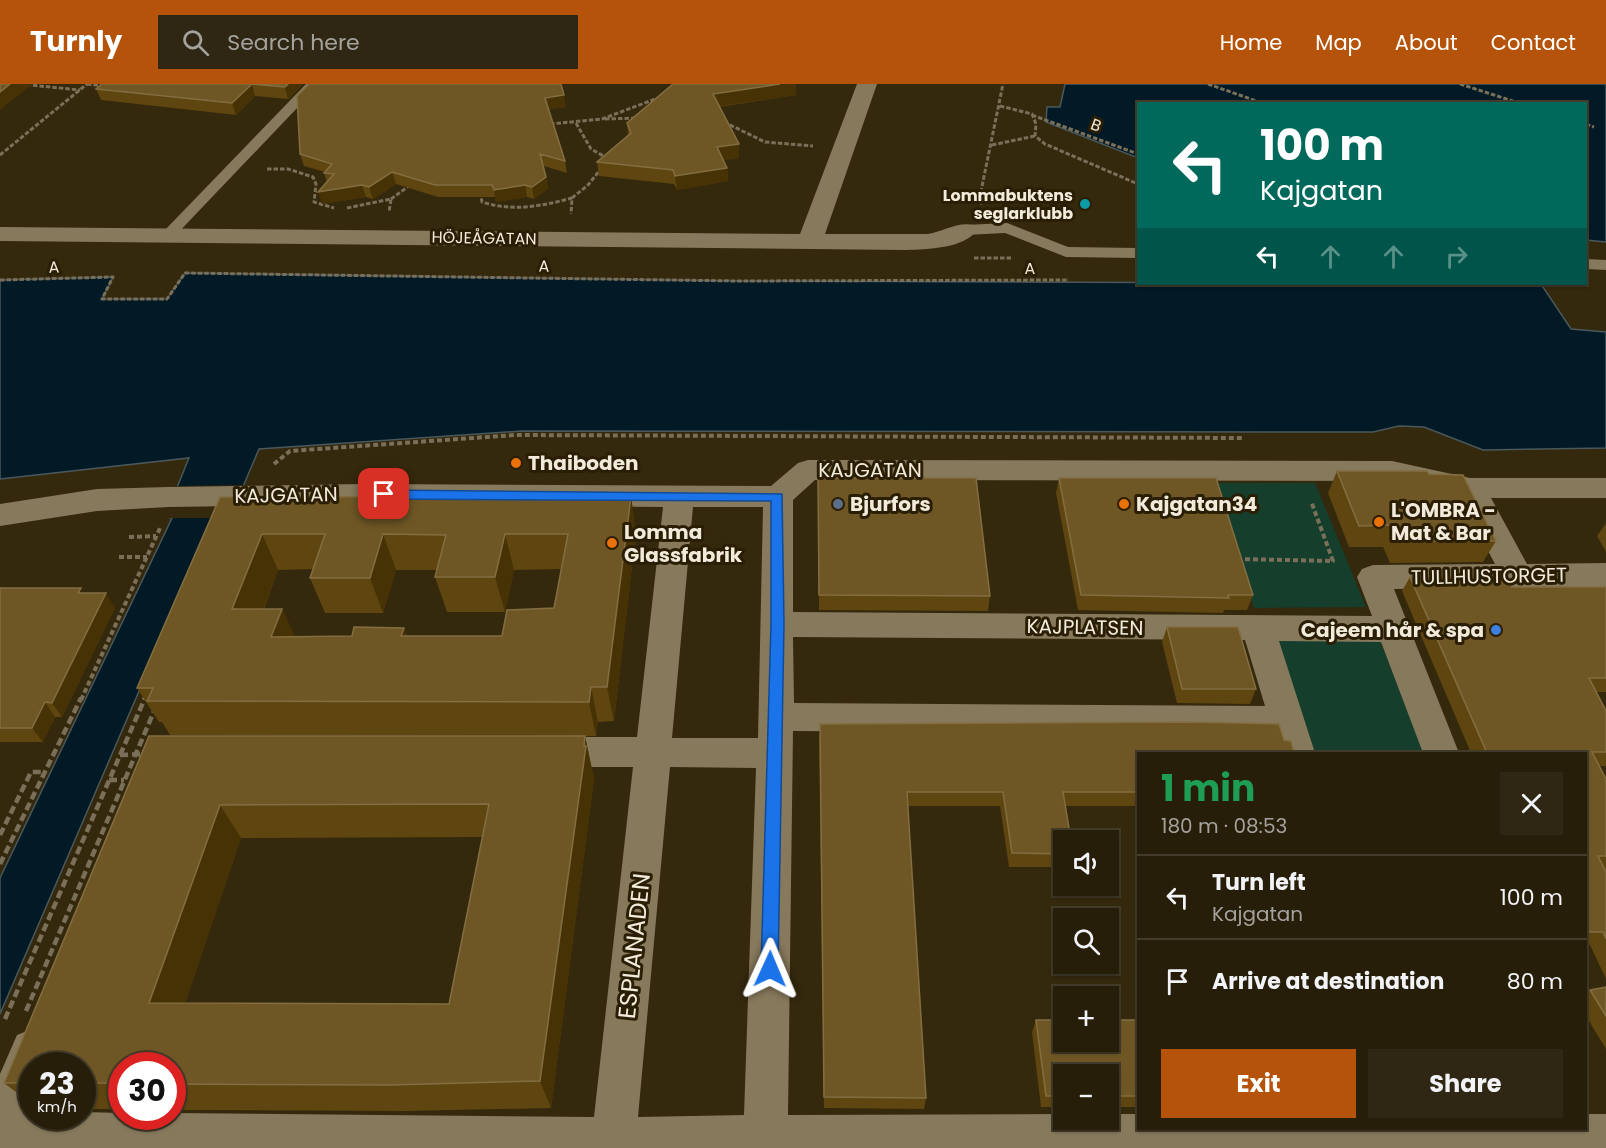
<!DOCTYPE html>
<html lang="en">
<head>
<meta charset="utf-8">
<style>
	:root { --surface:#271e0a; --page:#2f2713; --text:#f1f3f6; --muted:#a4a29c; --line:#433c2b; --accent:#b45309 }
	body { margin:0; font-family:Poppins,sans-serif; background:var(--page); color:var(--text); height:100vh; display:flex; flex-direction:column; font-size:22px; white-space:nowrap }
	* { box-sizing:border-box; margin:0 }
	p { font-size:20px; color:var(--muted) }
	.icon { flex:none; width:33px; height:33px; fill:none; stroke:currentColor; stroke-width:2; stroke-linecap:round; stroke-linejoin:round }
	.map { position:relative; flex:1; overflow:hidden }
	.side { position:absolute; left:1137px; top:668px; width:450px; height:378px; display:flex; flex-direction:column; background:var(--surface); border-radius:0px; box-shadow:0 2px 4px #0004,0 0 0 2px var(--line) }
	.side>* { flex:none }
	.top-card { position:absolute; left:1137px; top:18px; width:450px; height:183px; border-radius:0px; box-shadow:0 2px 4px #0004,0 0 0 2px var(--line); background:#00695c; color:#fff; overflow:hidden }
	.fabs { position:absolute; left:1053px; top:746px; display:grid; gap:12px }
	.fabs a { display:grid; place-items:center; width:66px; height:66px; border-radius:0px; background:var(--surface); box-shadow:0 2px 4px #0004,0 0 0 2px var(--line); font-size:30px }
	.speed { position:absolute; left:18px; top:968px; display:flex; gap:12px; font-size:30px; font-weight:700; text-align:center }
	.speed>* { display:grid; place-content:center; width:78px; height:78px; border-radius:50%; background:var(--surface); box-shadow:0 2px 4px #0004,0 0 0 2px var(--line); line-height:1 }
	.speed small { font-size:15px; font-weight:400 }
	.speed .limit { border:9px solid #d22; background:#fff; color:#111 }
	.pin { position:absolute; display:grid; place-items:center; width:51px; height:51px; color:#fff; margin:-26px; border-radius:12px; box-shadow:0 3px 9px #0006 }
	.me { position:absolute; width:66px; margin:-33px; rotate:1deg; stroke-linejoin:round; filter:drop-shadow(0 0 4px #0008) }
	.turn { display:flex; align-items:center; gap:21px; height:126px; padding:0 24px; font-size:27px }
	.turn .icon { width:78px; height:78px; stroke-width:2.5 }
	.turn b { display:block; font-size:42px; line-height:51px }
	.lanes { display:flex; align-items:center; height:57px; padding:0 24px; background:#0003; justify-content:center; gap:30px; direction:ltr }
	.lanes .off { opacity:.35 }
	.round { display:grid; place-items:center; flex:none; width:63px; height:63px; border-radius:0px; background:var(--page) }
	.head { display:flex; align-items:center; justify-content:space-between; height:102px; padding:0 24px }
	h1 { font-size:36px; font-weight:700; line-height:45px; color:#1e9e55 }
	.action { display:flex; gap:12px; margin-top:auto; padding:12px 24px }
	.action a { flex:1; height:69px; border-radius:0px; background:var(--accent); color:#fff; font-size:24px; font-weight:700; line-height:69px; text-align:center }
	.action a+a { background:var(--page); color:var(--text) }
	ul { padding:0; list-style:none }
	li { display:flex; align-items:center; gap:18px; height:84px; padding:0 24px; border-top:2px solid var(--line) }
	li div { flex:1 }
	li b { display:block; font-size:22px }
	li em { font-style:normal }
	header { display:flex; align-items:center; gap:36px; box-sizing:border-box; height:84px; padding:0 30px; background:var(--accent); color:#fff }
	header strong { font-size:28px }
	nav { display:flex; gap:33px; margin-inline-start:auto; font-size:21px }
	.search { width:420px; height:54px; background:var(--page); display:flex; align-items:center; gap:15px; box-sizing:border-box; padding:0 21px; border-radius:0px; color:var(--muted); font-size:22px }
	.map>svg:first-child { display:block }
	.green { fill:#153e2d }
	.water { fill:#021a25; stroke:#4a585c; stroke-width:1.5 }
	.pier { fill:#34280d }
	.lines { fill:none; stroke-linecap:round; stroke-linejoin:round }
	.path-far2 { stroke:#7a7059; stroke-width:3; stroke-dasharray:4.5 2; stroke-linecap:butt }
	.path-far1 { stroke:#7a7059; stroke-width:4; stroke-dasharray:5 3; stroke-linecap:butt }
	.path { stroke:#7a7059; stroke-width:4.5; stroke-dasharray:8 4; stroke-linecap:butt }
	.lane { fill:#87795c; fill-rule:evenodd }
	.street { fill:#87795c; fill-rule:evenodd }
	.wall { fill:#5f450f; fill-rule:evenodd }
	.shaded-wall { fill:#473205 }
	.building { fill:#6f5725; stroke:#836e42; stroke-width:1.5; fill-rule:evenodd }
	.route { fill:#1a73e8; stroke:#114b97; stroke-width:1.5 }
	.culture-dot { fill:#0f9aa8; stroke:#2a1e04; stroke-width:2 }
	.food-dot { fill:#e8710a; stroke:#2a1e04; stroke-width:2 }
	.service-dot { fill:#5c6f8a; stroke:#2a1e04; stroke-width:2 }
	.shop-dot { fill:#3f7fe0; stroke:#2a1e04; stroke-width:2 }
	.labels { text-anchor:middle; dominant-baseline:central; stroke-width:6; stroke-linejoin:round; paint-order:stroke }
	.far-street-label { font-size:16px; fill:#f2eadb; stroke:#2a1e04 }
	.far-poi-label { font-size:16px; font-weight:bold; fill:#f2eadb; stroke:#2a1e04; text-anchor:end }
	.poi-label { font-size:20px; font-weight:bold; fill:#f2eadb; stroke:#2a1e04; text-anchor:start }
	.street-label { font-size:20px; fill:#f2eadb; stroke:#2a1e04 }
	.near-street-label { font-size:24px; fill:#f2eadb; stroke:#2a1e04 }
</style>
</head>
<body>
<header>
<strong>Turnly</strong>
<div class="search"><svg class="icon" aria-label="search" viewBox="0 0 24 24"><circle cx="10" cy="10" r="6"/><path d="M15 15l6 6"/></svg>Search here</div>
<nav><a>Home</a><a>Map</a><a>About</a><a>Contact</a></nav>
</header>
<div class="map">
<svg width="1606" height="1064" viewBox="0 0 1606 1064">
	<rect width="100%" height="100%" fill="#34280d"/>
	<path class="green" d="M1214,399H1315L1366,523L1254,524Z
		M1275,551H1378L1424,669H1313Z"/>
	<path class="water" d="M1065,0H1606V158L1586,156V20H1138V74L1046,38L1047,23H1060Z
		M185,189L739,197L1541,200L1571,245L1606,248V364L1483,366L1424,343L1399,342L1373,348L522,347L259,365L233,426L214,433L0,930V794L172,434L165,433L189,374L0,395V196L113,193L102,215H167Z"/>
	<path class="pier" d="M244,401L230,434H162L174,402Z"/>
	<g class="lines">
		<path class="path-far2" d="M20,0L80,6
			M87,0L104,2
			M1208,0L1265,20
			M1460,0L1522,20
			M1000,22L1032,30L1036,40L1035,52L1045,60L1138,100
			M1032,31L1138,70
			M605,35L637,34
			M724,38L765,58L813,62
			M576,39L591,65L607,74
			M550,40L602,35L658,14
			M1586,40L1594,43
			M992,61L1035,52
			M0,71L87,0
			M267,85H288L313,93L316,100L314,118L334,124
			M480,108L482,118C513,128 542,122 572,114L571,130
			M572,114L588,101L600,86
			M391,115L409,102
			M982,120L979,117L1003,0
			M347,124L391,115L389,128
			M974,174H1012
			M0,196L113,193L102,215H167L185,189L739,197L1069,196"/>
		<path class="path-far1" d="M274,380L290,367L515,351L1242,354
			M129,453L156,452
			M119,473H147
			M1237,475L1333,477L1311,417
			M81,616L161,442
			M144,616L146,612"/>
		<path class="path" d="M120,671L146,670
			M109,696H124
			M0,751L31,688H44
			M0,780L81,614
			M26,927L155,625
			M5,935L145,614"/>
		<path class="lane" d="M306,0H320L173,154H163L160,151L163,148Z
			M1007,139L1068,163L1138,164V174L1066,173L1005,149L965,151L957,146L965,141Z
			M1586,175L1606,176V186L1586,185Z"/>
		<path class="street" d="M857,0H877L825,150H927C943,148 957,137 974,141L977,146C964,165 927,165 906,166L0,157V143L800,150Z
			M808,376L1392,377L1470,394H1606V414H1491L1527,480L1606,479V503L1394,505L1459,669H1423L1381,558L1279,557L1315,669H1279L1273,650L793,647L788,1031L1064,1030V1035H1108V1030H1138V1044H1586V1030H1606V1064H0V990L17,951L32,945L47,951L53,966L47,981H32V1020L28,1028H32V1032H82V1028L122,1029V1032H172V1029L594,1033L633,683H545L532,679L527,668L532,657L545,653H637L663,423L361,420L168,423L97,427L0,442V420L97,405L168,403L361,400L771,402L798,379ZM815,396L1392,397L1459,412L1495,480L1373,481L1362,485L1357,493L1372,532L793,528V416ZM693,423H763L758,654H672ZM793,553L1245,556L1265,622L794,619ZM670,683L756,684L744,1031L638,1033Z"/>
	</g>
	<path class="wall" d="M102,0H303L288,15L255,12L236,31L101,16L96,5Z
		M309,0L566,23L548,25L565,77L567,89L544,82L548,105L534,115L527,113L496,118L495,113H438L396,100L373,115L366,113L322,120L327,98L324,89L325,88L304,82L300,70Z
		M673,0H796V11L719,23L739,74L724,76L727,84L728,97L677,106L674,100L599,92L597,78L628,51L627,39Z
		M1337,387L1429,390L1496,457L1483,478L1390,479L1383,463H1349L1328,409Z
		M818,394L990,512L988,527L819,526Z
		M1059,394L1253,511L1247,526H1224L1223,529L1078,526L1056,409Z
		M220,413L636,448L614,637L598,638L596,652L170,651L162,638H159L137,604ZM313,485L310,494L325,529H383L396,486H437L435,493L447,528H505L514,486L561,485L554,524L502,552H407L404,544L352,552L295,553L282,525H264L278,486Z
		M1606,439V468L1597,452Z
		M1410,493L1512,503H1606V608H1596L1606,627V682H1599L1606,695V785H1605L1606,788V895L1590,861H1586V669H1471L1402,507Z
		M0,504L84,509L115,524L62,633H55L43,658H0Z
		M1167,543L1256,605L1250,620L1177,619L1162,558Z
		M149,652H585L594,695L551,1024L407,1027L172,1026V981H122V1025H82V981H32V1020L4,999ZM482,753L449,920L185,919L241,754Z
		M819,654L1284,656L1138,669V728L1137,722H1065L1064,756V783H1009L1000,722H907L926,1014L924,1025L824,1024Z
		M1606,903V965L1586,932V910L1590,906Z
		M1036,936H1138V1023H1108V990H1064V1023H1041L1032,948Z"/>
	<path class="shaded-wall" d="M10,0H33L0,26V8Z
		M252,0L255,12L236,31L232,19Z
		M288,0H303L288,15L285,3Z
		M780,0H796V11L714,23L713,10Z
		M564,11L566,23L546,25L545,14Z
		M739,60V74L718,77L717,63Z
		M727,84L728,97L677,106L675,92Z
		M392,88L396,100L373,115L369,103Z
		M546,93L548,105L534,115L532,103Z
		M362,101L366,113L322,120L318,108Z
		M525,101L527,113L496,118L494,106Z
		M631,412L636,448L614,637L607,603Z
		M262,450L278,486L250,560L232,525Z
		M383,450L396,486L383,529L370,494Z
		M505,450L514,486L505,528L495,493Z
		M106,509L115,524L62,633L52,619Z
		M282,525L299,560L271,553Z
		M404,544L417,578L401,552Z
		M591,603L598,638L596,652L589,618Z
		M45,618L55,633L43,658L32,644Z
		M585,652L594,695L551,1024L540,997Z
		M220,721L241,754L175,948L149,919Z"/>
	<path class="building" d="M0,0H10L0,8Z
		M102,0H288L285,3L252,0L232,19L96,5Z
		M309,0H561L564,11L545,14L565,77L540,70L546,93L532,103L525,101L494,106L492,101H435L392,88L369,103L362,101L318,108L334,90L324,89L332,80L300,70L297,12Z
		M673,0H780L713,10L739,60L717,63L727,84L675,92L673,86L597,78L631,49L627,39Z
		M1337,387H1427L1429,390L1463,391L1496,457H1401L1394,441L1359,442Z
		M818,394H976L990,512L819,511Z
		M1059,394H1216L1253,511H1228L1229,514L1081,511Z
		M631,412L607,603H591L589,618L147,617L153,604H137L220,413ZM262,450H325L310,494H370L383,450L446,451L435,493H495L505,450H568L554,524L507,526L502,552H401L404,544L354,543L352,552L271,553L282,525H232Z
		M1506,492L1512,503H1606V594H1589L1606,627V668H1592L1606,695V772H1598L1606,788V855L1603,848H1586V669H1487L1410,493Z
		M0,504H81L78,509H106L52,619L45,618L32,644H0Z
		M1167,543H1238L1256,605H1182Z
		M1190,638L1279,640L1284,656L1291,657L1294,669H1138V708H1063L1071,756H1064V770L1012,769L1003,708H907L926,1014L824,1013L820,640Z
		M149,652H585L584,662H586L540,997L390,1001L172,1000V981H122V999H82V981H32V999H4ZM489,720L449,920L149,919L220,721Z
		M1606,903V932L1590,906Z
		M1036,936H1064V957H1108V936H1138V1012H1108V990H1064V1012H1046Z"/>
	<path class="route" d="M384,406L782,410L784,540L778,885L776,890L770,893L764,890L761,885L771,540V417L384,415L378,410Z"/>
	<circle class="culture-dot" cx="1085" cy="120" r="6"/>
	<g class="food-dot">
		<circle cx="516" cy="379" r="6"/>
		<circle cx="1124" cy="420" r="6"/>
		<circle cx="1379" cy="438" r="6"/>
		<circle cx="612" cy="459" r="6"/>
	</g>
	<circle class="service-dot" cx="838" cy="420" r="6"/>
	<circle class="shop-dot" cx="1496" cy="546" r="6"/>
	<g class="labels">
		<g class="far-street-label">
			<text transform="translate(1096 41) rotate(21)">B</text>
			<text transform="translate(484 154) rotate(1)">HÖJEÅGATAN</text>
			<text transform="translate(544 182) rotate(1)">A</text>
			<text transform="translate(54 183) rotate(-2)">A</text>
			<text x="1030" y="184">A</text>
		</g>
		<g class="far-poi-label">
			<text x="1073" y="111">Lommabuktens<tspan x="1073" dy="18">seglarklubb</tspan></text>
		</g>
		<g class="poi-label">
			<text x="528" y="379">Thaiboden</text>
			<text x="850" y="420">Bjurfors</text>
			<text x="1136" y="420">Kajgatan34</text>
			<text x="1391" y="426">L'OMBRA -<tspan x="1391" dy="23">Mat &amp; Bar</tspan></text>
			<text x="624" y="448">Lomma<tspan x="624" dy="23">Glassfabrik</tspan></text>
			<text x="1484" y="546" text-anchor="end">Cajeem hår &amp; spa</text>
		</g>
		<g class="street-label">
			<text x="870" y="386">KAJGATAN</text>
			<text transform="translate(286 411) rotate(-1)">KAJGATAN</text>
			<text transform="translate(1489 492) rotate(-1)">TULLHUSTORGET</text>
			<text transform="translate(1085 543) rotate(1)">KAJPLATSEN</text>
		</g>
		<g class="near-street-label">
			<text transform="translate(634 862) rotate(-84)">ESPLANADEN</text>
		</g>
	</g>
</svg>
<div class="fabs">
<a><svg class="icon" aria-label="sound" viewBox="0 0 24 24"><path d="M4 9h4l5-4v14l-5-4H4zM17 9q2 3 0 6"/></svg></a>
<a><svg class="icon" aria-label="search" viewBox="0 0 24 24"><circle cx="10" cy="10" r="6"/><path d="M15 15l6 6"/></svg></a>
<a>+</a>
<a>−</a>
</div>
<div class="speed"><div>23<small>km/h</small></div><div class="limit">30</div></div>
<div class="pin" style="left:384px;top:410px;background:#d93025"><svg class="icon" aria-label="arrive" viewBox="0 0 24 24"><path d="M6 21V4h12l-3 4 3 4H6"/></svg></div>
<svg class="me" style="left:770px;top:885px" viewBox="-20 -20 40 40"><path d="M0-17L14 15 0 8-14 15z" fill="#1a73e8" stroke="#fff" stroke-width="4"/></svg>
<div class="top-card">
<div class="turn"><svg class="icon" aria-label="left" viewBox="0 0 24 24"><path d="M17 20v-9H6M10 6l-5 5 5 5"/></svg><div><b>100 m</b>Kajgatan</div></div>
<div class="lanes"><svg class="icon" aria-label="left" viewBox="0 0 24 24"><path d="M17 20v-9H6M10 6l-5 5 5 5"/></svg><svg class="icon off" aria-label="ahead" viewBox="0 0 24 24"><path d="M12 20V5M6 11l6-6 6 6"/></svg><svg class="icon off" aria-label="ahead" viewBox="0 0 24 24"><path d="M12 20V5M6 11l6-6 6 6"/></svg><svg class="icon off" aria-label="right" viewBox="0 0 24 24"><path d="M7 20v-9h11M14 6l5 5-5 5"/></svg></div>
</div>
<section class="side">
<div class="head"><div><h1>1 min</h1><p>180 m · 08:53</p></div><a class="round"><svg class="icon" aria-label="close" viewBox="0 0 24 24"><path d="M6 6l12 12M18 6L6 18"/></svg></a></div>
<ul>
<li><svg class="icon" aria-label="left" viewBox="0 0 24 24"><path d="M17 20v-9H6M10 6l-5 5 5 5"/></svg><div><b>Turn left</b><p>Kajgatan</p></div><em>100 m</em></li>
<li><svg class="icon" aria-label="arrive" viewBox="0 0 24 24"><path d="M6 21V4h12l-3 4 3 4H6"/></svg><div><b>Arrive at destination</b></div><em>80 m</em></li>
</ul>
<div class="action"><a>Exit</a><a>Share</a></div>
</section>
</div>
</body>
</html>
